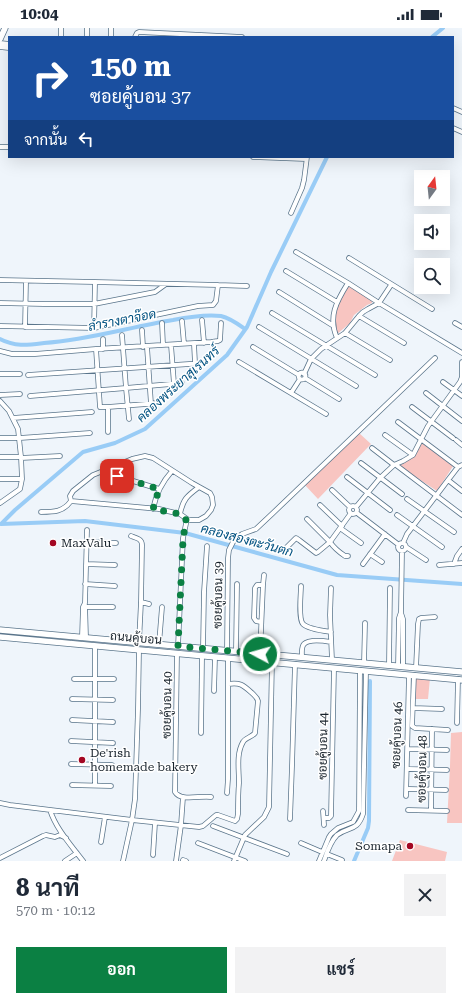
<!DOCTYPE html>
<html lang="th">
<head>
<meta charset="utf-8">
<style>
	:root { --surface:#fff; --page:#f2f2f3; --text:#1f2937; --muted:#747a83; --accent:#0b8043 }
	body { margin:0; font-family:"Roboto Serif",Sarabun,serif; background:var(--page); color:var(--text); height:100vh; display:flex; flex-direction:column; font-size:15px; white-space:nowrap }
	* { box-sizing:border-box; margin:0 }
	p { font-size:13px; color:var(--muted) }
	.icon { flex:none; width:22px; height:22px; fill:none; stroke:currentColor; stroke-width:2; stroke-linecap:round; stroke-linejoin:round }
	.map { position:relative; height:833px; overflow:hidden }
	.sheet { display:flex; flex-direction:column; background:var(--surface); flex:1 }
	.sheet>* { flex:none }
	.top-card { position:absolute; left:8px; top:8px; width:446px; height:122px; border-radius:0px; box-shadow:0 4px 16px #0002; background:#1a4fa0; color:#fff; overflow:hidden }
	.needle { width:26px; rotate:15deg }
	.fabs { position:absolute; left:414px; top:142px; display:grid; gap:8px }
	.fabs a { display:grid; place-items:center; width:36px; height:36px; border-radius:0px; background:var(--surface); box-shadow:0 4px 16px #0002; font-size:20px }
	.pin { position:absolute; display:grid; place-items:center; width:34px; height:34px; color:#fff; margin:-17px; border-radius:8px; box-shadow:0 2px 6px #0006 }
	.me { position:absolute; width:44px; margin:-22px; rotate:276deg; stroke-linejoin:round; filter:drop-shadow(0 0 3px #0008) }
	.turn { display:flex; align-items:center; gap:14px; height:84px; padding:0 16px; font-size:18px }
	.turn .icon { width:52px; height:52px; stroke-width:2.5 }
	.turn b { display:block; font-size:28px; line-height:34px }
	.then { display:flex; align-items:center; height:38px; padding:0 16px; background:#0003; gap:8px; font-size:15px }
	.round { display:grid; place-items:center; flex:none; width:42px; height:42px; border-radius:0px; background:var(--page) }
	.summary { display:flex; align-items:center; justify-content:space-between; height:68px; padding:0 16px }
	h1 { font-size:24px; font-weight:700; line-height:30px }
	.cta { display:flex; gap:8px; margin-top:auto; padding:8px 16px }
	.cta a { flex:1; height:46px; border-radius:0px; background:var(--accent); color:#fff; font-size:16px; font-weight:700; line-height:46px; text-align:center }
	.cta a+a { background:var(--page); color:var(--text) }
	.status { display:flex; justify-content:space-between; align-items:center; height:28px; padding:0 20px; background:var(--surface); direction:ltr }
	.status svg { height:11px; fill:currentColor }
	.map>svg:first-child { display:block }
	.green { fill:#f8c5c1 }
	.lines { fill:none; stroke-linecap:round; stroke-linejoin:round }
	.canal { stroke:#99ccf6; stroke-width:4 }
	.street-casing { stroke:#5a758b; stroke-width:5.5 }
	.secondary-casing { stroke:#5a758b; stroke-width:7 }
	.street { stroke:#fff; stroke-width:4 }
	.secondary { stroke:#fff; stroke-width:5.5 }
	.route { stroke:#0b8043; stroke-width:7; stroke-dasharray:0 12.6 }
	.poi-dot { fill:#a30622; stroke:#fff; stroke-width:1.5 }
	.labels { text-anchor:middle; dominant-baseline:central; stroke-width:3; stroke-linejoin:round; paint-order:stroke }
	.poi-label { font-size:12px; fill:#18232c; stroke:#fff; text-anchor:start }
	.street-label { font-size:12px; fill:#18232c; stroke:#fff }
	.water-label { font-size:13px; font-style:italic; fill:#005180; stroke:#fff }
</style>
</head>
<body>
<div class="status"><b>10:04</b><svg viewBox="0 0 49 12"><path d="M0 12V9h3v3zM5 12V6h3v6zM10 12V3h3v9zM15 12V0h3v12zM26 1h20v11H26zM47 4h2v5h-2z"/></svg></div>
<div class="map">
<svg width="462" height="833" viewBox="0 0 462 833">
	<rect width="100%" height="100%" fill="#eff5fb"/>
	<path class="green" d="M349,257L372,272V275L367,277L354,287L350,295L336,307L335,289L338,274Z
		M359,405L371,416L318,471L304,456Z
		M423,411L455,435L437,463L399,438L415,428Z
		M416,649L430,650L428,671H415Z
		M462,704V795H447L450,738L451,705Z
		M400,812L447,824L445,833H392Z"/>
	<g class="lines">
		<path class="canal" d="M432,9L443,0
			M0,311C15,319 28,317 44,315C88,312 130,299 173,292C188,289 205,286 221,288C230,290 238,296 245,301
			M1,496L15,482L83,424L115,415L145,401L227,327L247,299L271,244L327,129
			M1,496L85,493L185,505L337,547L462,556
			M354,833L368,800L369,793L370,653"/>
		<g class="street-casing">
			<path id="street" d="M61,9V0
				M87,9V0
				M111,9V0
				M135,9L137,5L139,4L242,9
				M0,15L9,16
				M0,19L9,20
				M453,80L462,84
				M453,100L462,104
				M0,119H9
				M253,129L306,131
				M291,185L302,160L304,152L307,129
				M296,224L348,255L379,275L391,257
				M349,230L432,281
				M286,243L337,274
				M0,252L47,253L95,254L94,300L0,298
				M218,257L247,258
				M279,264L332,297
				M0,275L44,276H94L155,264L166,256
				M272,285L375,347
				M359,288L404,315
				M202,292L204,315
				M182,293L184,316
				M162,295L163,317
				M455,295L462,299
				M25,299L26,253
				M259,299L356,358
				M94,300L198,278L213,277L216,273L218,257L95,254
				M142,302L143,319
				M345,305L390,332
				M122,307L126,360L182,355
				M337,310C328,289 336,274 348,255
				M103,311V321
				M194,316L195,335
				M171,317L174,356
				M147,319L151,376
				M253,319L299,347
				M96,321L100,379H108L159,375
				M0,323L12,326H35L96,321L211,314L218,313L220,312L221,295
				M239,334L326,386
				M298.5 348a3.5 3.5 0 1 1 7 0a3.5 3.5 0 1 1-7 0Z
				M0,346H20
				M304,346L311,331L321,321L345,305L359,288L363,284L368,281L379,275L462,325
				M28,347L204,335
				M305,350L339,371
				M443,354L462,368
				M291,365L300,351
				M426,365L462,393
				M0,367L20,366
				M30,368L126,360L129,391
				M0,373L9,383L18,401L21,429L22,451L20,461L0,475
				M412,379L453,410
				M13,390L92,384
				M398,394L458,439
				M108,404V379
				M385,407L413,427
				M0,410H20L90,405
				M456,412L462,417
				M372,420L394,437
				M145,428L153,430L192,455L210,465L212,469L213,477L211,482L206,488L199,492H190L187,491L180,486L159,481L71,473L70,468L73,463L93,447L98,445L132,431Z
				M0,429H21
				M21,430L60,428
				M361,435L402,466
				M396,437L462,487
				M106,442L112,446L117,448L159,461
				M347,449L390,482
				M0,451H22
				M448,452L462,463
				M332,462L350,479
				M407,471L454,504
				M320,477L342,498
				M349 482a4 4 0 1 1 8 0a4 4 0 1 1-8 0Z
				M356,479L380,450L394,437L403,433L413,427L428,398L460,354L462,349V334
				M153,481C156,466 162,454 172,443
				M41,484C54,484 63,484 71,473
				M357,485L399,517
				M180,486C183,471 187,468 199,459
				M397,487L442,519
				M340,500L361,515
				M131,508C137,510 142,511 142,517L141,574L139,614
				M86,514L116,515
				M398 519a4 4 0 1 1 8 0a4 4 0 1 1-8 0Z
				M403,515L407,506L448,452L458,439L462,437
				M406,519L426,532
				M284,522L296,510L299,512L316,525L318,524L330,514L307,491
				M370,526L382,534
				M348,528H345C339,524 334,520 330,514L351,485
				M86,536L115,537
				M363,536L385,506
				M454,536L457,528L462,521
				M439,537L462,535
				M85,556L115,558
				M301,558C301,565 298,591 303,596C308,601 324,603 331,604
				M331,560L330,587L332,632
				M141,574L149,576
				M85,577L86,610
				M84,579H113
				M401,585L403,591V638
				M261,594L256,593L254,590L255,560L257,557H263
				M82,609L83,579L85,575L87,502
				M159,616L162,579
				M178,618L183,510L187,491
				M203,620L204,564L207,518
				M227,622L228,530L229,522L233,514L238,509L242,506L256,501L273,485L435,330
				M236,623L237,556
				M177,625L175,764C181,774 201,767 211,769
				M260,626L263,557L264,547
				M302,629C302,625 301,619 304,616C309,611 325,613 331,614
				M364,635L365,595
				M389,637L390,560
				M398,638L399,590L401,584L402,523
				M416,640L418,596L419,591L421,590L435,589
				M414,647L412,698L415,700L448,702
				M74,651H114
				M214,663L215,629
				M72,671L113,672
				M413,680L442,681
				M72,692L113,694
				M457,695L458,651
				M201,705L202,628
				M71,713L113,715
				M409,721L447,722
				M71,736L112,737
				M409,741L447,742
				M72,757L111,758
				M95,757V618
				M409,761L446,762
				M227,765L228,751V630
				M406,768L409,647
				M0,775L10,777L132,792L199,799L203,798L216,787H218L235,793L237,791L238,786C238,776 238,765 239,755C239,742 236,726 243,714C245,710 252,709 255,705L258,673C257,669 255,668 252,665C243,657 240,654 228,656
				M50,782C56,801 71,817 83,833
				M408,782L447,783
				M431,782L432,701
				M323,783L324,797
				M324,790H329L331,788L334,640
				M290,791L292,738L295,636
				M213,798L287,826
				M101,814L105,789
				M198,815L245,833
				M301,815L322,824
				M327,826L342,832
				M153,827L155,795
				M0,830L43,808L46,807L55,809L60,807L66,810
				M183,832L186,833
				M65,833L77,825
				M123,833L132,792L135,771L138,681L139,622
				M176,833L181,797L183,769
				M234,833L245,807L264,789L269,779L272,634
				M319,833L329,809L331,806L338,800L353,794L359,783L360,642
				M324,833C327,824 330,814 337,807C349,798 357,804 363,786L366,643"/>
		</g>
		<g class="secondary-casing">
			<path id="secondary" d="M0,11L5,0
				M0,602L462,644
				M0,609L462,652"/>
		</g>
		<use href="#street" class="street"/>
		<use href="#secondary" class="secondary"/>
	</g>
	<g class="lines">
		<path class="route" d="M117,448L159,461L153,481L180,486L186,491L183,512L178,618L260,626"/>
	</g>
	<g class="poi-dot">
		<circle cx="53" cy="515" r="4"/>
		<circle cx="82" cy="732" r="4"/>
		<circle cx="410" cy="818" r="4"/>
	</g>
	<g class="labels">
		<g class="poi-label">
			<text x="61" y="515">MaxValu</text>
			<text x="90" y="725">De'rish<tspan x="90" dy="14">homemade bakery</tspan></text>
			<text x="402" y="818" text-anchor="end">Somapa</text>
		</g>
		<g class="street-label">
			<text transform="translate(218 567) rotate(-89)">ซอยคู้บอน 39</text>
			<text transform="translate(136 610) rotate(5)">ถนนคู้บอน</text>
			<text transform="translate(167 677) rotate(-89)">ซอยคู้บอน 40</text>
			<text transform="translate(397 707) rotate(-88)">ซอยคู้บอน 46</text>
			<text transform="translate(323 718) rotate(-89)">ซอยคู้บอน 44</text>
			<text transform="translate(422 741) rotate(-89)">ซอยคู้บอน 48</text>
		</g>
		<g class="water-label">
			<text transform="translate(122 292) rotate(-11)">ลำรางตาจ๊อด</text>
			<text transform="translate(178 356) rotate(-42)">คลองพระยาสุเรนทร์</text>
			<text transform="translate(247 512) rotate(15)">คลองสองตะวันตก</text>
		</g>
	</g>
</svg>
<div class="fabs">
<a><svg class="needle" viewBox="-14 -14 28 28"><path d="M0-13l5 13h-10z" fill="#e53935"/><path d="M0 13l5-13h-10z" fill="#747a83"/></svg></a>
<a><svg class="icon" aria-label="sound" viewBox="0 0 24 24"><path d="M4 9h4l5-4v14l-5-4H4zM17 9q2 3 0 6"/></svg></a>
<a><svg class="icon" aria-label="search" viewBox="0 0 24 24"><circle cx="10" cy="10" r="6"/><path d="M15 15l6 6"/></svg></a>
</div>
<div class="pin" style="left:117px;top:448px;background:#d93025"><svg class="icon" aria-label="arrive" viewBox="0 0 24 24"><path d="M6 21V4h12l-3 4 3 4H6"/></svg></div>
<svg class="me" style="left:260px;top:626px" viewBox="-20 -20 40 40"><circle r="17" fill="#0b8043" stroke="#fff" stroke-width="3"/><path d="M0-11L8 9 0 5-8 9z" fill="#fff"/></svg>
<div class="top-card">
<div class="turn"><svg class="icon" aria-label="right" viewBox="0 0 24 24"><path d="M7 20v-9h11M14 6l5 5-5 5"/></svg><div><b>150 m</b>ซอยคู้บอน 37</div></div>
<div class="then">จากนั้น<svg class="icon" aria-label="left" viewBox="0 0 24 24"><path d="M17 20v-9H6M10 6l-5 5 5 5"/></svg></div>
</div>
</div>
<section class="sheet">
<div class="summary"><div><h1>8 นาที</h1><p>570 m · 10:12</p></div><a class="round"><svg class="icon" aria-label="close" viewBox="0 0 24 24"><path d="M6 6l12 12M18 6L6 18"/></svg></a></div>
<div class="cta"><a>ออก</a><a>แชร์</a></div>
</section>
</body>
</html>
